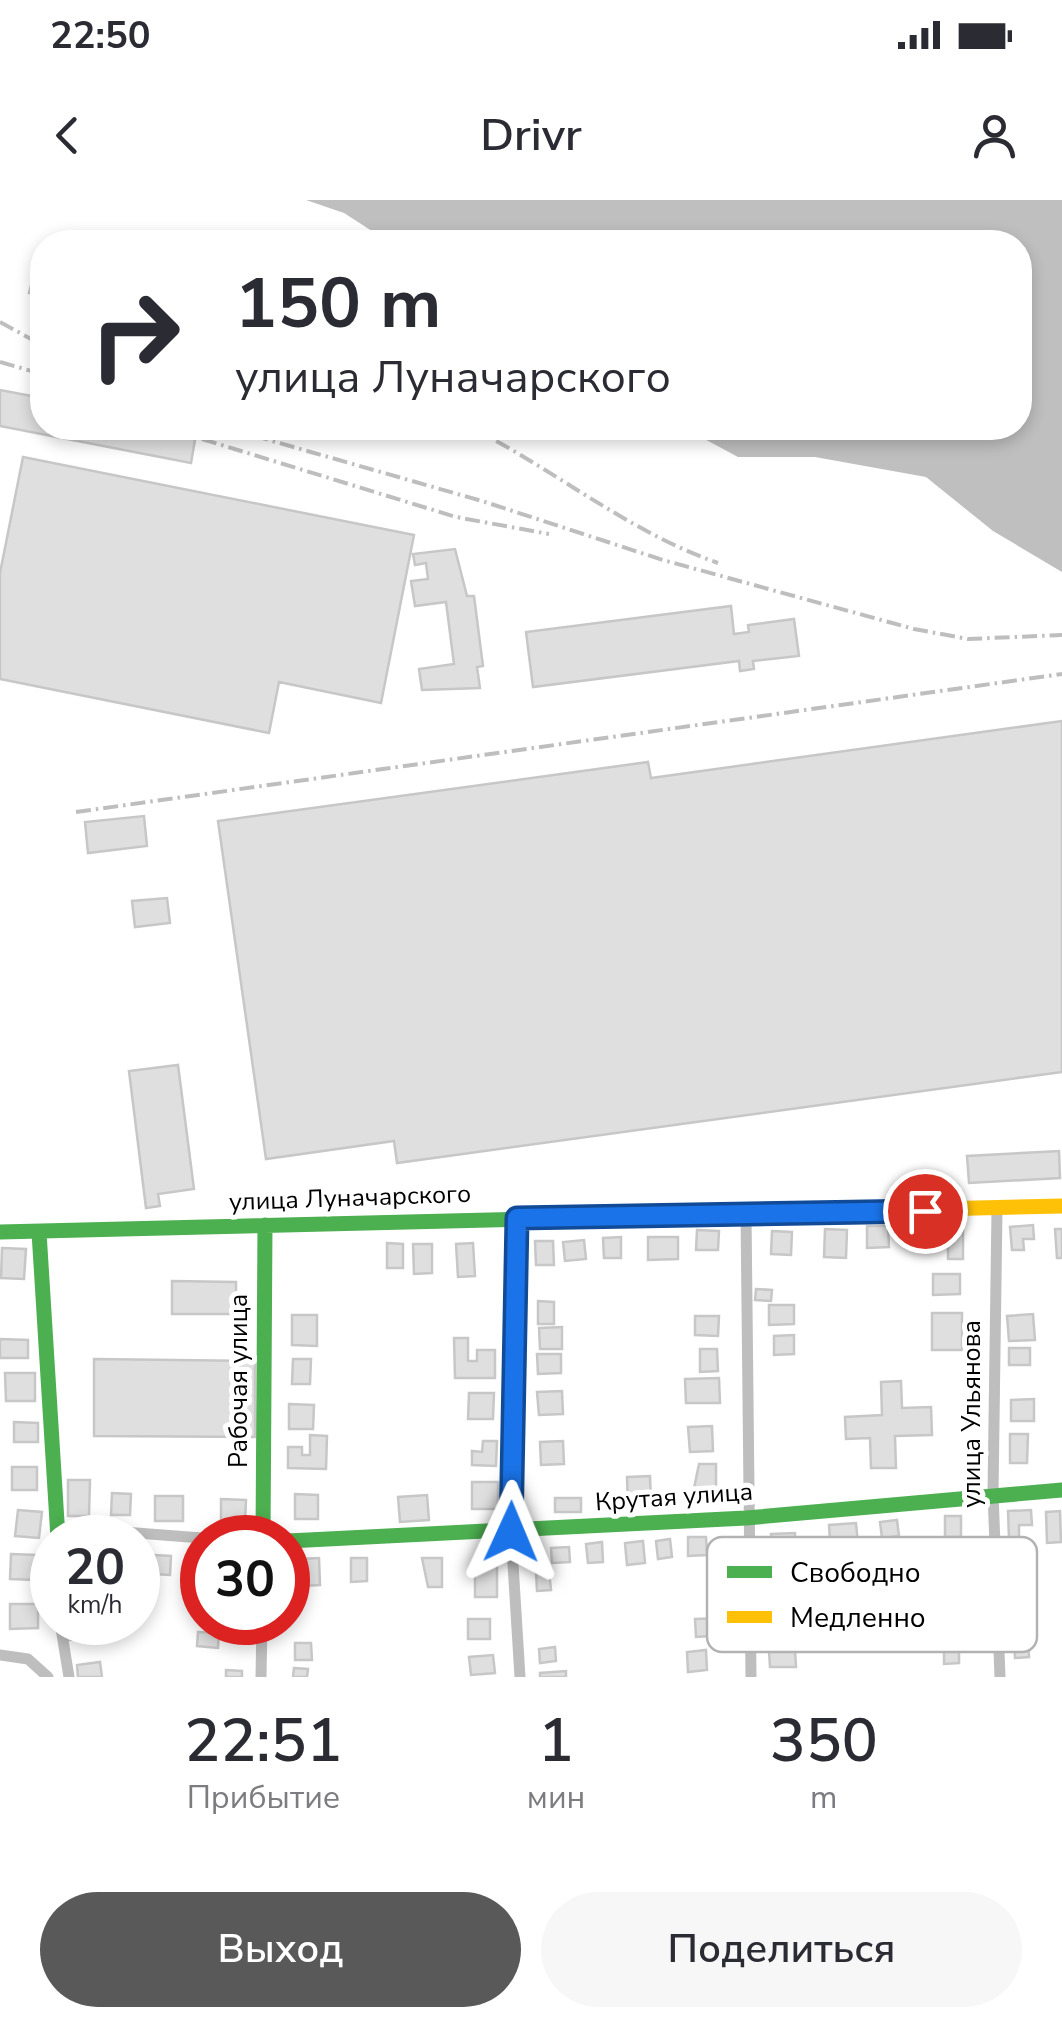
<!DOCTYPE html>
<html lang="ru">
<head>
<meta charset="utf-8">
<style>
	:root { --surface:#fff; --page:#f7f7f7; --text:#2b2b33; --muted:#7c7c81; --accent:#595959 }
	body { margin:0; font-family:"Nunito Sans",sans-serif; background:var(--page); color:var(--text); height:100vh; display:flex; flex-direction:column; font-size:38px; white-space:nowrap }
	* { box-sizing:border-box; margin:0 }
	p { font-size:32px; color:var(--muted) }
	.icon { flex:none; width:55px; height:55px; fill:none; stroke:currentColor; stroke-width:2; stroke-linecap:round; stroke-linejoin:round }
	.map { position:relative; height:1477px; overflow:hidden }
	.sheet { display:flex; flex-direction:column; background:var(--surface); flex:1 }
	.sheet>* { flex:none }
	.guide { position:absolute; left:30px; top:30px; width:1002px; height:210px; border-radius:40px; box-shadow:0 5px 15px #0003; background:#fff; color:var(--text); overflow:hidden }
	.speed { position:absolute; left:30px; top:1315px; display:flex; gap:20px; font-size:50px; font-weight:700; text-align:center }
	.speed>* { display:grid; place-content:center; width:130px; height:130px; border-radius:50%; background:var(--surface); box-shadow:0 5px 15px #0003; line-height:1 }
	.speed small { font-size:25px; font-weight:400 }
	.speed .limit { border:15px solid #d22; background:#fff; color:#111 }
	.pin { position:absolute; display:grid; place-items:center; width:85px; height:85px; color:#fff; margin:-42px; border:5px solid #fff; border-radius:50%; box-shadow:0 2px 10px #0007 }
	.me { position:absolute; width:110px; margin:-55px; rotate:1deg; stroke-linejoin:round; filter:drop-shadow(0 0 8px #0008) }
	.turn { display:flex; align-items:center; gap:35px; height:210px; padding:0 40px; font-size:45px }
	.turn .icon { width:130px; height:130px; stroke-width:2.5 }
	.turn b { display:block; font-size:70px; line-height:85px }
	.eta { display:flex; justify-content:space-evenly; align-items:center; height:170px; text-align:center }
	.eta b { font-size:60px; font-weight:600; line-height:70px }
	.action { display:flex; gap:20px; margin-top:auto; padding:20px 40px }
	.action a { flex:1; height:115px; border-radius:60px; background:var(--accent); color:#fff; font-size:40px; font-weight:600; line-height:115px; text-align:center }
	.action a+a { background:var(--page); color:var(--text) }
	.status { display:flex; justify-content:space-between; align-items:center; height:70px; padding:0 50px; background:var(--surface); direction:ltr }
	.status svg { height:28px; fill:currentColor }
	header { display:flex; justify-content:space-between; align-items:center; height:130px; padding:0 40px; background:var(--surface); font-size:45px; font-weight:600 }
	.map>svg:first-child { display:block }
	.water { fill:#bfbfbf }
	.building { fill:#dfdfdf; stroke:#c7c7c7; stroke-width:2.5 }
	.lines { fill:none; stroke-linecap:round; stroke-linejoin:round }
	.street { stroke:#bebebe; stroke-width:11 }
	.fast { stroke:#4caf50; stroke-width:15 }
	.slow { stroke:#ffc107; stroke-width:15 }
	.rail { stroke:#bebebe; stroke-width:4; stroke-dasharray:15 5 2.5 5; stroke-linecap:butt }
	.route-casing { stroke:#114b97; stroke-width:25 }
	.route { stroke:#1a73e8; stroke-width:18 }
	.labels { text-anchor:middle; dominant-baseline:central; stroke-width:10; stroke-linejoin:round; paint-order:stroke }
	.street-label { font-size:25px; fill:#000; stroke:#fff }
	.key { fill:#fff; stroke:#b2b2b2; stroke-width:2.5 }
	.key-label { font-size:28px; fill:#000 }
</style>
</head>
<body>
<div class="status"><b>22:50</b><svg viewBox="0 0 49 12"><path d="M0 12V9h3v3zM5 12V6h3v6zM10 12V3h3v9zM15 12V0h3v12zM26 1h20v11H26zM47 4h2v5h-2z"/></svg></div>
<header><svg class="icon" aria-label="back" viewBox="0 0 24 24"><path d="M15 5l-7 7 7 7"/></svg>Drivr<svg class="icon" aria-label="person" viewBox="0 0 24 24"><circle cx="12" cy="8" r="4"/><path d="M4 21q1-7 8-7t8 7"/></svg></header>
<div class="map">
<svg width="1062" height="1477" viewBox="0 0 1062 1477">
	<rect width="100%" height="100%" fill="#fff"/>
	<path class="water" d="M306,0H1062V372L993,331L926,277L815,257H738L684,228H1020V42H404L394,36L389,42L344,13Z"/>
	<path class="building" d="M42,45V97L29,93Z
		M0,190L42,198V228H197L191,263L0,226Z
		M23,257L414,335L381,503L279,482L269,533L0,479V373Z
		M455,349L467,396H474L483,466L477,467L480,488L422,490L419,469L454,464L446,402L415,406L411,381L428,379L426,363L415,365L413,354Z
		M731,406L734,434L749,432L748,425L794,419L799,456L753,461L754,469L740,471L739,461L533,487L526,432Z
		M1062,521V872L397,963L394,941L266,959L218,621L648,562L651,578Z
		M144,616L147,646L88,653L85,622Z
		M167,698L170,723L135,727L132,701Z
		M178,865L194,989L158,994L160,1006L146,1008L129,871Z
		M1059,951L1060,978L969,983L967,956Z
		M1033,1025L1034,1039H1023L1024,1050H1012L1010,1027Z
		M867,1026H888L889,1047L867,1048Z
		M939,1028H963V1059H948V1046H939Z
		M825,1029L847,1030L846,1058L824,1057Z
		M1055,1029H1062V1058H1057Z
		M697,1030L719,1031L718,1050H696Z
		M772,1031L792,1032L791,1055L771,1054Z
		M621,1037V1058H604L603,1038Z
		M648,1037H678V1059L648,1060Z
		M584,1040L586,1059L565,1061L563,1042Z
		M535,1041H553L554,1065H536Z
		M387,1043L403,1044V1068H387Z
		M473,1043L475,1076L458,1077L456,1044Z
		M413,1044H432V1073L414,1074Z
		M2,1048L26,1049L24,1079L1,1078Z
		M933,1074H960V1094L933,1095Z
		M172,1081L236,1082V1114H172Z
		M756,1089L772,1090L771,1101L755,1100Z
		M538,1101L554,1102V1124H538Z
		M769,1105H794V1124L769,1125Z
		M932,1113H962V1150H932Z
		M1033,1114L1035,1140L1009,1141L1007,1116Z
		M292,1115H317V1146L292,1145Z
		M695,1116H719L718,1136L695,1135Z
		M562,1127V1149H540L539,1128Z
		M794,1135V1154L774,1155V1136Z
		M454,1138H468V1161H477V1150H495V1178H455Z
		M0,1139L28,1140V1158H0Z
		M1009,1148H1030V1165H1009Z
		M700,1149H717L718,1171L700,1172Z
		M537,1154H561V1173L538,1174Z
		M94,1159L255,1161V1237L94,1236Z
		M293,1159H311L310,1184H292Z
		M5,1173H35V1201H6Z
		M719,1178L720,1203H686L685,1179Z
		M901,1181L902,1208L931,1207L932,1235L895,1236L896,1268H871L870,1238L846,1239L845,1217L882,1215L881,1182Z
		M562,1191L563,1214L539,1215L537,1192Z
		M469,1193H494L493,1219H468Z
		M1034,1199V1221H1011V1200Z
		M289,1204L314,1205L313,1229H289Z
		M14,1222L38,1223V1242H14Z
		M712,1226L713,1251L690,1252L688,1227Z
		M1010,1234H1028L1027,1263H1010Z
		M310,1235L327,1236L326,1269L288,1268V1247H302V1255H310Z
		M483,1241H497L496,1266L472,1265V1251L482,1252Z
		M563,1241L564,1264L541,1265L540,1242Z
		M699,1264H716V1293H693Z
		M12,1267H37V1290H12Z
		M650,1276L651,1304L628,1305L627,1277Z
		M68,1280H90L89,1316H68Z
		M472,1282H498V1309H472Z
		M112,1293L131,1294L130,1315H111Z
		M295,1294L318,1295V1319H295Z
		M427,1295L429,1320L400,1322L398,1297Z
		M155,1296H183V1321H155Z
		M555,1298H581V1312H555Z
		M221,1299L246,1300L245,1322L221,1321Z
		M18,1310L42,1312L39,1338L15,1336Z
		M1031,1310L1032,1325H1019V1338L1009,1339L1008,1311Z
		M1060,1311L1061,1342L1047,1343L1046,1312Z
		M945,1316H961V1337H945Z
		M897,1320L899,1336L882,1338L880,1322Z
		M856,1323L858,1344L845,1345L846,1355L831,1356L829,1325Z
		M795,1333V1350L784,1351L785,1364H773L771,1334Z
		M688,1337H706L707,1355L688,1356Z
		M670,1339L672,1357L658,1359L656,1341Z
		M643,1341L645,1363L627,1365L625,1343Z
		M602,1342L603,1362L588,1363L586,1344Z
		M569,1347L570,1362L552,1363L551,1348Z
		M11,1354L37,1355L36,1380L10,1379Z
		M154,1355L171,1356L170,1375L153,1374Z
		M319,1358L320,1385L302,1386L300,1359Z
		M351,1358H367V1381L351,1382Z
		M422,1358H442V1387H428Z
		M475,1358H497V1397H475Z
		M549,1371L551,1390L537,1391L536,1372Z
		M10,1404H38V1428L10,1429Z
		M726,1418L727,1435L696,1437L695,1419Z
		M468,1419H490V1439H468Z
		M219,1422H243V1431L219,1429Z
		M86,1427V1439L69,1440V1428Z
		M198,1432L219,1433L218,1448L197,1446Z
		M1014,1434H1028L1029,1457L1015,1458Z
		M295,1443H311L312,1460H295Z
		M944,1446H959V1463L944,1464Z
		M555,1447L556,1461L540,1463L539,1449Z
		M706,1450L707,1470L688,1472L687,1452Z
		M795,1450L796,1467H770L769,1451Z
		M493,1455L495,1473L471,1475L469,1457Z
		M100,1462L102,1477H78L77,1465Z
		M294,1468L308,1469L307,1477H293Z
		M226,1470L242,1471V1477H226Z
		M566,1471V1477H540V1473Z"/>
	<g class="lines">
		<path class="street" d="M997,1010L993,1293L1000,1477
			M746,1013L751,1477
			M517,1018L511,1332L520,1477
			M58,1327L202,1338
			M60,1422L69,1477
			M0,1455L28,1459L48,1477
			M261,1477L262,1422"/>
		<path class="fast" d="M0,1032L854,1011
			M39,1032L58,1338
			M263,1338L265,1025
			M288,1341L746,1318L1062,1290"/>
		<path class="slow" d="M854,1011L1062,1006"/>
		<path class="rail" d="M0,122L42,145
			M0,162L42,174
			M227,228L482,301L663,360L914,429L968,439L1062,435
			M472,228C555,270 629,332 718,363
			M202,239L456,317L549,334
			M76,612L1062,474"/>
	</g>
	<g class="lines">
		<g class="route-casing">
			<path id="route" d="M511,1332L517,1018L925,1011"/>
		</g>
		<use href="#route" class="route"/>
	</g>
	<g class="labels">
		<g class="street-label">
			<text transform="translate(350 998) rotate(-2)">улица Луначарского</text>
			<text transform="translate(239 1181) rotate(-90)">Рабочая улица</text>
			<text transform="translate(972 1214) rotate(-90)">улица Ульянова</text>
			<text transform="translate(674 1297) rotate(-4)">Крутая улица</text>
		</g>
	</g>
	<rect x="707" y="1337" width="330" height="115" rx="15" class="key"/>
	<rect x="727" y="1366" width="45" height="12" fill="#4caf50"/>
	<rect x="727" y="1411" width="45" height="12" fill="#ffc107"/>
	<g class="key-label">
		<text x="790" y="1382">Свободно</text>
		<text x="790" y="1427">Медленно</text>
	</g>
</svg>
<div class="speed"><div>20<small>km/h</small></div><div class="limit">30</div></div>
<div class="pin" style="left:925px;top:1011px;background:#d93025"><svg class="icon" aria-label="arrive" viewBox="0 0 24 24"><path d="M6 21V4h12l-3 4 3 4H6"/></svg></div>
<svg class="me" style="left:511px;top:1332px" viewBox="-20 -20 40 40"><path d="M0-17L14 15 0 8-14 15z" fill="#1a73e8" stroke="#fff" stroke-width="4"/></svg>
<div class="guide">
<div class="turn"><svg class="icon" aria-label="right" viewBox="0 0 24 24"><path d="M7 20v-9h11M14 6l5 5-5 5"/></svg><div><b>150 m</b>улица Луначарского</div></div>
</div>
</div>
<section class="sheet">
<div class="eta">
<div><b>22:51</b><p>Прибытие</p></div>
<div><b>1</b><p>мин</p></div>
<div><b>350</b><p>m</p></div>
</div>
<div class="action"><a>Выход</a><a>Поделиться</a></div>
</section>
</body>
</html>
